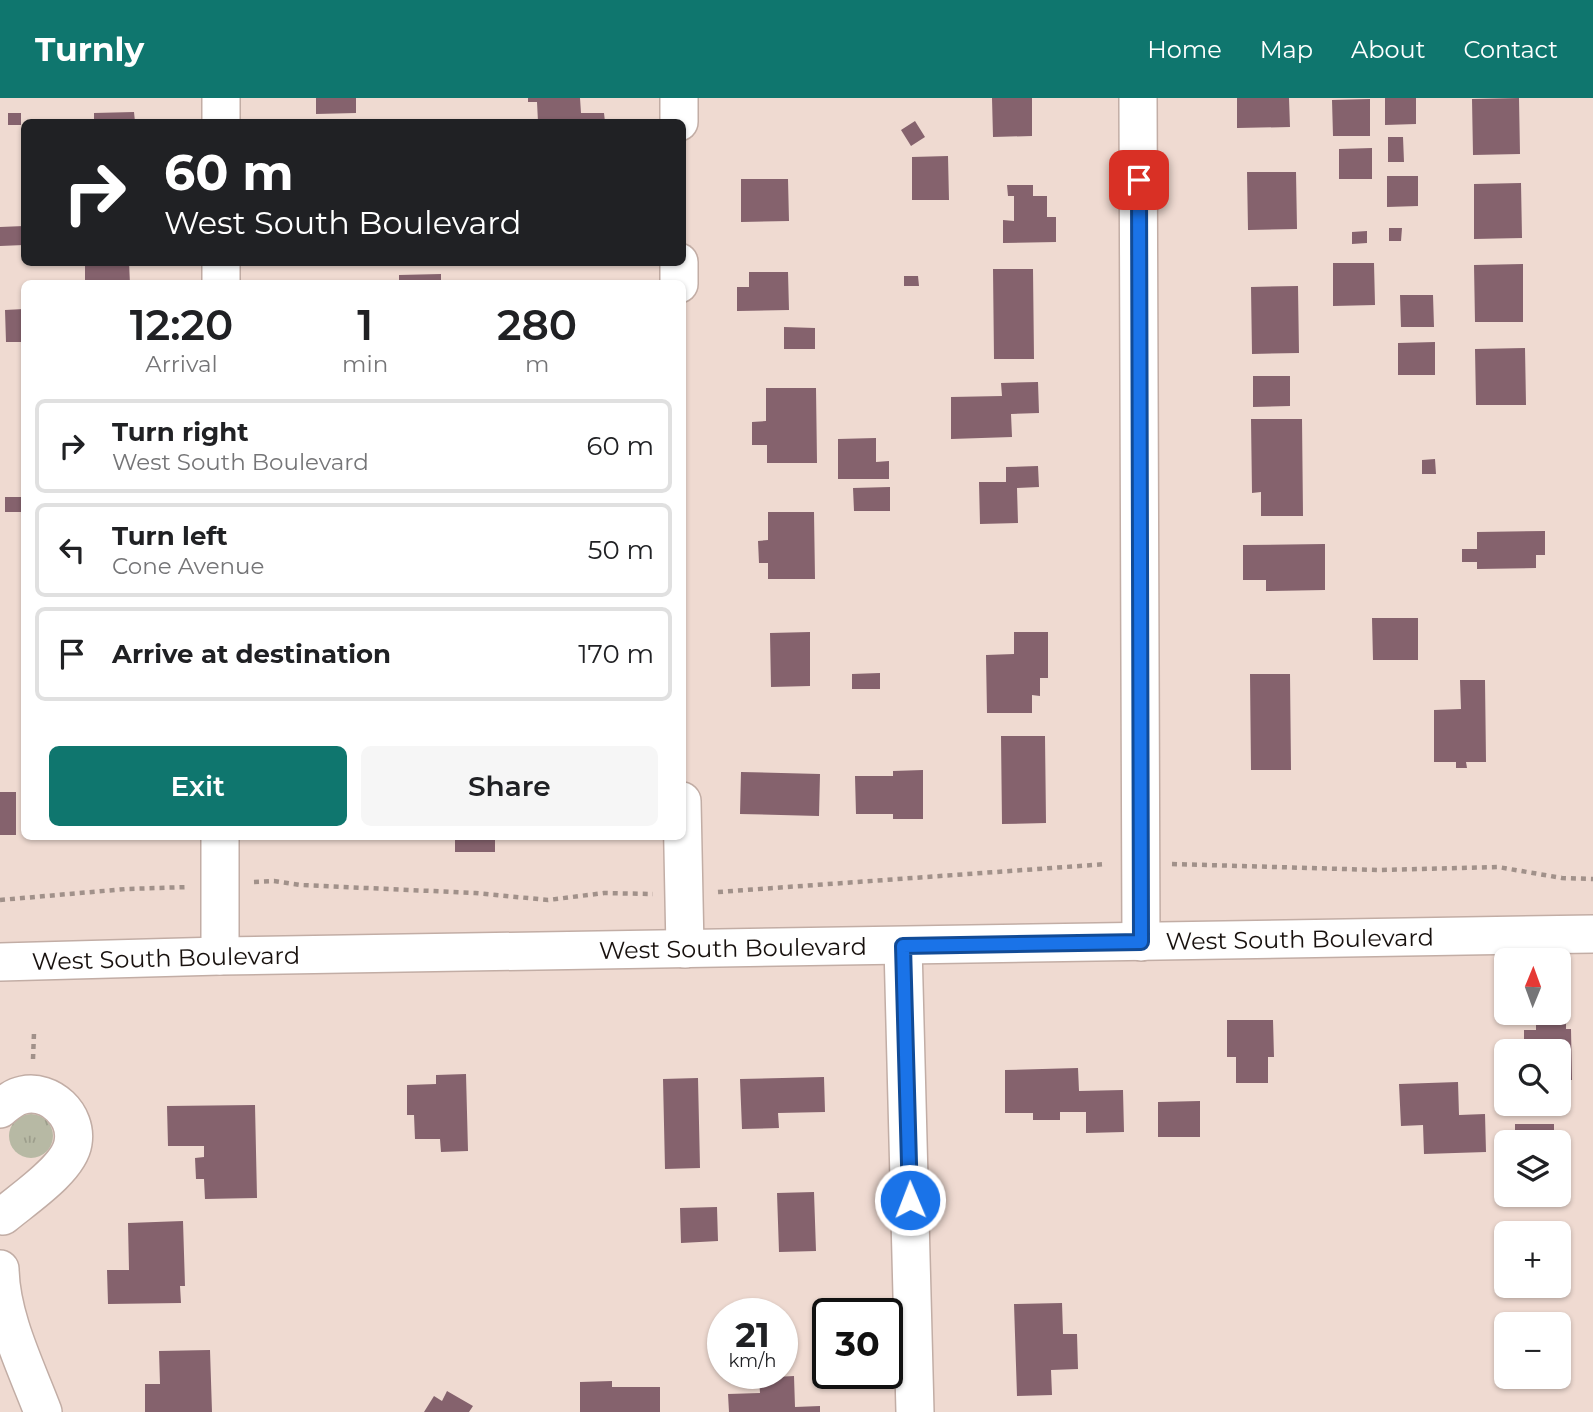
<!DOCTYPE html>
<html lang="en">
<head>
<meta charset="utf-8">
<style>
	:root { --surface:#fff; --page:#f6f6f6; --text:#202124; --muted:#757577; --line:#e0e0e0; --accent:#0f766e }
	body { margin:0; font-family:Montserrat,sans-serif; background:var(--page); color:var(--text); height:100vh; display:flex; flex-direction:column; font-size:26px; white-space:nowrap }
	* { box-sizing:border-box; margin:0 }
	p { font-size:23px; color:var(--muted) }
	.icon { flex:none; width:38px; height:38px; fill:none; stroke:currentColor; stroke-width:2; stroke-linecap:round; stroke-linejoin:round }
	.map { position:relative; flex:1; overflow:hidden }
	.details { position:absolute; left:21px; top:182px; width:665px; height:560px; display:flex; flex-direction:column; background:var(--surface); border-radius:10px; box-shadow:0 2px 5px #0004 }
	.details>* { flex:none }
	.guide { position:absolute; left:21px; top:21px; width:665px; height:147px; border-radius:10px; box-shadow:0 2px 5px #0004; background:#202124; color:#fff; overflow:hidden }
	.needle { width:46px; rotate:1deg }
	.fabs { position:absolute; left:1494px; top:850px; display:grid; gap:14px }
	.fabs a { display:grid; place-items:center; width:77px; height:77px; border-radius:10px; background:var(--surface); box-shadow:0 2px 5px #0004; font-size:35px }
	.speed { position:absolute; left:707px; top:1200px; display:flex; gap:14px; font-size:35px; font-weight:700; text-align:center }
	.speed>* { display:grid; place-content:center; width:91px; height:91px; border-radius:50%; background:var(--surface); box-shadow:0 2px 5px #0004; line-height:1 }
	.speed small { font-size:18px; font-weight:400 }
	.speed .limit { border:4px solid #111; border-radius:10px; background:#fff; color:#111 }
	.pin { position:absolute; display:grid; place-items:center; width:60px; height:60px; color:#fff; margin:-30px; border-radius:14px; box-shadow:0 4px 10px #0006 }
	.me { position:absolute; width:77px; margin:-38px; rotate:359deg; stroke-linejoin:round; filter:drop-shadow(0 0 5px #0008) }
	.turn { display:flex; align-items:center; gap:24px; height:147px; padding:0 28px; font-size:32px }
	.turn .icon { width:91px; height:91px; stroke-width:2.5 }
	.turn b { display:block; font-size:49px; line-height:60px }
	.eta { display:flex; justify-content:space-evenly; align-items:center; height:119px; text-align:center }
	.eta b { font-size:42px; font-weight:600; line-height:49px }
	.action { display:flex; gap:14px; margin-top:auto; padding:14px 28px }
	.action a { flex:1; height:80px; border-radius:10px; background:var(--accent); color:#fff; font-size:28px; font-weight:600; line-height:80px; text-align:center }
	.action a+a { background:var(--page); color:var(--text) }
	ul { padding:0; list-style:none }
	li { display:flex; align-items:center; gap:21px; height:94px; margin:0 14px 10px; padding:0 14px; border:4px solid var(--line); border-radius:10px }
	li div { flex:1 }
	li b { display:block; font-size:26px }
	li em { font-style:normal }
	header { display:flex; align-items:center; gap:42px; box-sizing:border-box; height:98px; padding:0 35px; background:var(--accent); color:#fff }
	header strong { font-size:33px }
	nav { display:flex; gap:38px; margin-inline-start:auto; font-size:24px }
	.map>svg:first-child { display:block }
	.grass { fill:url(#grass-tufts) }
	.building { fill:#85626d }
	.lines { fill:none; stroke-linecap:round; stroke-linejoin:round }
	.minor-casing { stroke:#c2ada5; stroke-width:40 }
	.path { stroke:#a1918a; stroke-width:4.5; stroke-dasharray:5 5; stroke-linecap:butt }
	.minor { stroke:#fff; stroke-width:37 }
	.route-casing { stroke:#114b97; stroke-width:18 }
	.route { stroke:#1a73e8; stroke-width:12 }
	.labels { text-anchor:middle; dominant-baseline:central; stroke-width:5; stroke-linejoin:round; paint-order:stroke }
	.street-label { font-size:24px; fill:#18110e; stroke:#efdad1 }
</style>
</head>
<body>
<header>
<strong>Turnly</strong>
<nav><a>Home</a><a>Map</a><a>About</a><a>Contact</a></nav>
</header>
<div class="map">
<svg width="1593" height="1314" viewBox="0 0 1593 1314">
	<defs>
		<pattern id="grass-tufts" width="24" height="20" patternUnits="userSpaceOnUse" patternTransform="scale(1.75)"><rect width="24" height="20" fill="#b7b9a4"/><path d="M3 7l-1-3M5 7V3M7 7l1-3M15 17l-1-3M17 17v-4M19 17l1-3" fill="none" stroke="#9d9e8c"/></pattern>
	</defs>
	<rect width="100%" height="100%" fill="#efdad1"/>
	<path class="grass" d="M9 1038a22 22 0 1 1 44 0a22 22 0 1 1-44 0Z"/>
	<path class="building" d="M316,0H356V15L316,16Z
		M528,0H580L581,15H604L605,24H538L537,4H528Z
		M992,0H1032V38L993,39Z
		M1237,0H1289L1290,29L1237,30Z
		M1385,0H1416V26L1385,27Z
		M1519,0L1520,56L1473,57L1472,1Z
		M1370,1V38H1333L1332,2Z
		M134,14L135,24H94V15Z
		M8,15H21V27H8Z
		M915,23L925,39L911,48L901,32Z
		M1388,39H1403L1404,64H1388Z
		M1372,50V81H1339V51Z
		M948,58L949,102H912V59Z
		M1247,74H1296L1297,131L1248,132Z
		M1387,78H1418V108L1387,109Z
		M741,81H788L789,123L741,124Z
		M1521,85L1522,140L1474,141V86Z
		M1007,87H1033V98H1047V119H1056V144L1003,145V122L1014,123V98H1008Z
		M24,128V147L0,148V129Z
		M1389,130H1402L1401,143H1389Z
		M1367,133V145L1352,146V134Z
		M85,164H129L130,186H85Z
		M1333,165H1374L1375,207L1333,208Z
		M1523,166V224H1475L1474,167Z
		M993,171H1033L1034,261H994Z
		M749,174H788L789,212L737,213V189H749Z
		M441,176V186H399V177Z
		M904,178H918L919,188H904Z
		M1298,188L1299,255L1252,256L1251,189Z
		M1400,197H1433L1434,229H1401Z
		M24,211V244H6L5,212Z
		M784,229L815,230V251H784Z
		M1435,244V277H1398V245Z
		M1525,250L1526,307H1476L1475,251Z
		M1253,278H1290V308L1253,309Z
		M1038,284L1039,315L1011,316L1012,339L951,341V299L1002,298L1001,285Z
		M766,290H816L817,365H767V347H752V324L766,323Z
		M1251,321H1302L1303,418H1261V394L1252,395Z
		M876,340V364L889,363V381H838V341Z
		M1435,361L1436,376H1422V362Z
		M1038,368L1039,389L1017,390L1018,425L980,426L979,384H1006V369Z
		M890,389V413H854L853,390Z
		M5,399H21V414H5Z
		M768,414H814L815,481H768V465H759L758,443L768,442Z
		M1545,433V457H1536V470L1477,471V464H1462V451H1477V434Z
		M1325,446V492L1266,493V482H1243V447Z
		M1372,520H1418V562H1373Z
		M810,534V588L771,589L770,535Z
		M1014,534H1048V580H1040V598L1032,597V615H987L986,557L1014,556Z
		M880,575V591H852V576Z
		M1250,576H1290L1291,672H1251Z
		M1460,582H1485L1486,664H1466L1467,670H1456V664H1434V612L1461,611Z
		M1001,638H1045L1046,725L1002,726Z
		M923,672V721H893V716H856L855,678H893V673Z
		M741,674L820,676L819,718L740,716Z
		M0,694H16V737H0Z
		M297,738H331V741L297,742Z
		M455,738H495V754H455Z
		M1536,919H1566V931H1571L1572,982H1559V954H1524V932H1536Z
		M1227,922H1273L1274,959H1268V985H1236V959H1227Z
		M1078,970L1079,993L1123,992L1124,1034L1086,1035V1014H1060V1022H1033V1015H1005V972Z
		M466,976L468,1053L441,1054L440,1041H415L414,1017H407V987L436,986V977Z
		M824,979L825,1014L778,1015L779,1030L742,1031L740,981Z
		M698,980L700,1070L665,1071L663,981Z
		M1458,984L1459,1017L1485,1016L1486,1054L1424,1056L1423,1027L1401,1028L1399,986Z
		M1200,1003V1039H1158V1004Z
		M255,1007L257,1100L205,1101L204,1081H196L195,1060L204,1059V1048H168L167,1008Z
		M1515,1026H1554V1045H1515Z
		M814,1094L816,1153L779,1154L777,1095Z
		M717,1109L718,1143L681,1145L680,1110Z
		M183,1123L185,1188H180L181,1205L108,1206L107,1172H129L128,1125Z
		M1062,1205L1063,1236H1077L1078,1271L1051,1272L1052,1297L1017,1298L1014,1206Z
		M210,1252L212,1314H145V1286H160L159,1253Z
		M794,1278L795,1309L820,1308V1314H729L728,1296L760,1295L759,1280Z
		M612,1283V1289H660V1314H580V1284Z
		M447,1293L473,1308L469,1314H424L434,1298L442,1303Z"/>
	<g class="lines">
		<g class="minor-casing">
			<g id="minor">
				<path d="M221,0V24"/>
				<path d="M679,0V24"/>
				<path d="M1138,0L1141,844"/>
				<path d="M221,164V186"/>
				<path d="M679,164V186"/>
				<path d="M682,703L685,851"/>
				<path d="M903,848L915,1314"/>
				<path d="M220,858V738"/>
				<path id="s1" d="M0,864L220,858L1593,836"/>
				<path d="M0,1011C7,1005 13,999 23,997C50,991 78,1017 73,1045C69,1071 23,1101 3,1118"/>
				<path d="M0,1171C1,1220 26,1269 43,1314"/>
			</g>
		</g>
		<path class="path" d="M1172,766L1378,772L1498,769L1562,780L1593,781
			M254,784L274,783L301,787L475,795L548,802L604,795L653,796
			M718,794L1107,766
			M0,802L126,791L189,789
			M33,961L34,935"/>
		<use href="#minor" class="minor"/>
	</g>
	<g class="lines">
		<g class="route-casing">
			<path id="route" d="M910,1102L903,848L1141,844L1139,82"/>
		</g>
		<use href="#route" class="route"/>
	</g>
	<g class="labels">
		<g class="street-label">
			<text stroke="none"><textPath href="#s1" startOffset="1300">West South Boulevard</textPath></text>
			<text stroke="none"><textPath href="#s1" startOffset="733">West South Boulevard</textPath></text>
			<text stroke="none"><textPath href="#s1" startOffset="166">West South Boulevard</textPath></text>
		</g>
	</g>
</svg>
<div class="fabs">
<a><svg class="needle" viewBox="-14 -14 28 28"><path d="M0-13l5 13h-10z" fill="#e53935"/><path d="M0 13l5-13h-10z" fill="#757577"/></svg></a>
<a><svg class="icon" aria-label="search" viewBox="0 0 24 24"><circle cx="10" cy="10" r="6"/><path d="M15 15l6 6"/></svg></a>
<a><svg class="icon" aria-label="layers" viewBox="0 0 24 24"><path d="M12 4l9 5-9 5-9-5zM3 14l9 5 9-5"/></svg></a>
<a>+</a>
<a>−</a>
</div>
<div class="speed"><div>21<small>km/h</small></div><div class="limit">30</div></div>
<div class="pin" style="left:1139px;top:82px;background:#d93025"><svg class="icon" aria-label="arrive" viewBox="0 0 24 24"><path d="M6 21V4h12l-3 4 3 4H6"/></svg></div>
<svg class="me" style="left:910px;top:1102px" viewBox="-20 -20 40 40"><circle r="17" fill="#1a73e8" stroke="#fff" stroke-width="3"/><path d="M0-11L8 9 0 5-8 9z" fill="#fff"/></svg>
<div class="guide">
<div class="turn"><svg class="icon" aria-label="right" viewBox="0 0 24 24"><path d="M7 20v-9h11M14 6l5 5-5 5"/></svg><div><b>60 m</b>West South Boulevard</div></div>
</div>
<section class="details">
<div class="eta">
<div><b>12:20</b><p>Arrival</p></div>
<div><b>1</b><p>min</p></div>
<div><b>280</b><p>m</p></div>
</div>
<ul>
<li><svg class="icon" aria-label="right" viewBox="0 0 24 24"><path d="M7 20v-9h11M14 6l5 5-5 5"/></svg><div><b>Turn right</b><p>West South Boulevard</p></div><em>60 m</em></li>
<li><svg class="icon" aria-label="left" viewBox="0 0 24 24"><path d="M17 20v-9H6M10 6l-5 5 5 5"/></svg><div><b>Turn left</b><p>Cone Avenue</p></div><em>50 m</em></li>
<li><svg class="icon" aria-label="arrive" viewBox="0 0 24 24"><path d="M6 21V4h12l-3 4 3 4H6"/></svg><div><b>Arrive at destination</b></div><em>170 m</em></li>
</ul>
<div class="action"><a>Exit</a><a>Share</a></div>
</section>
</div>
</body>
</html>
